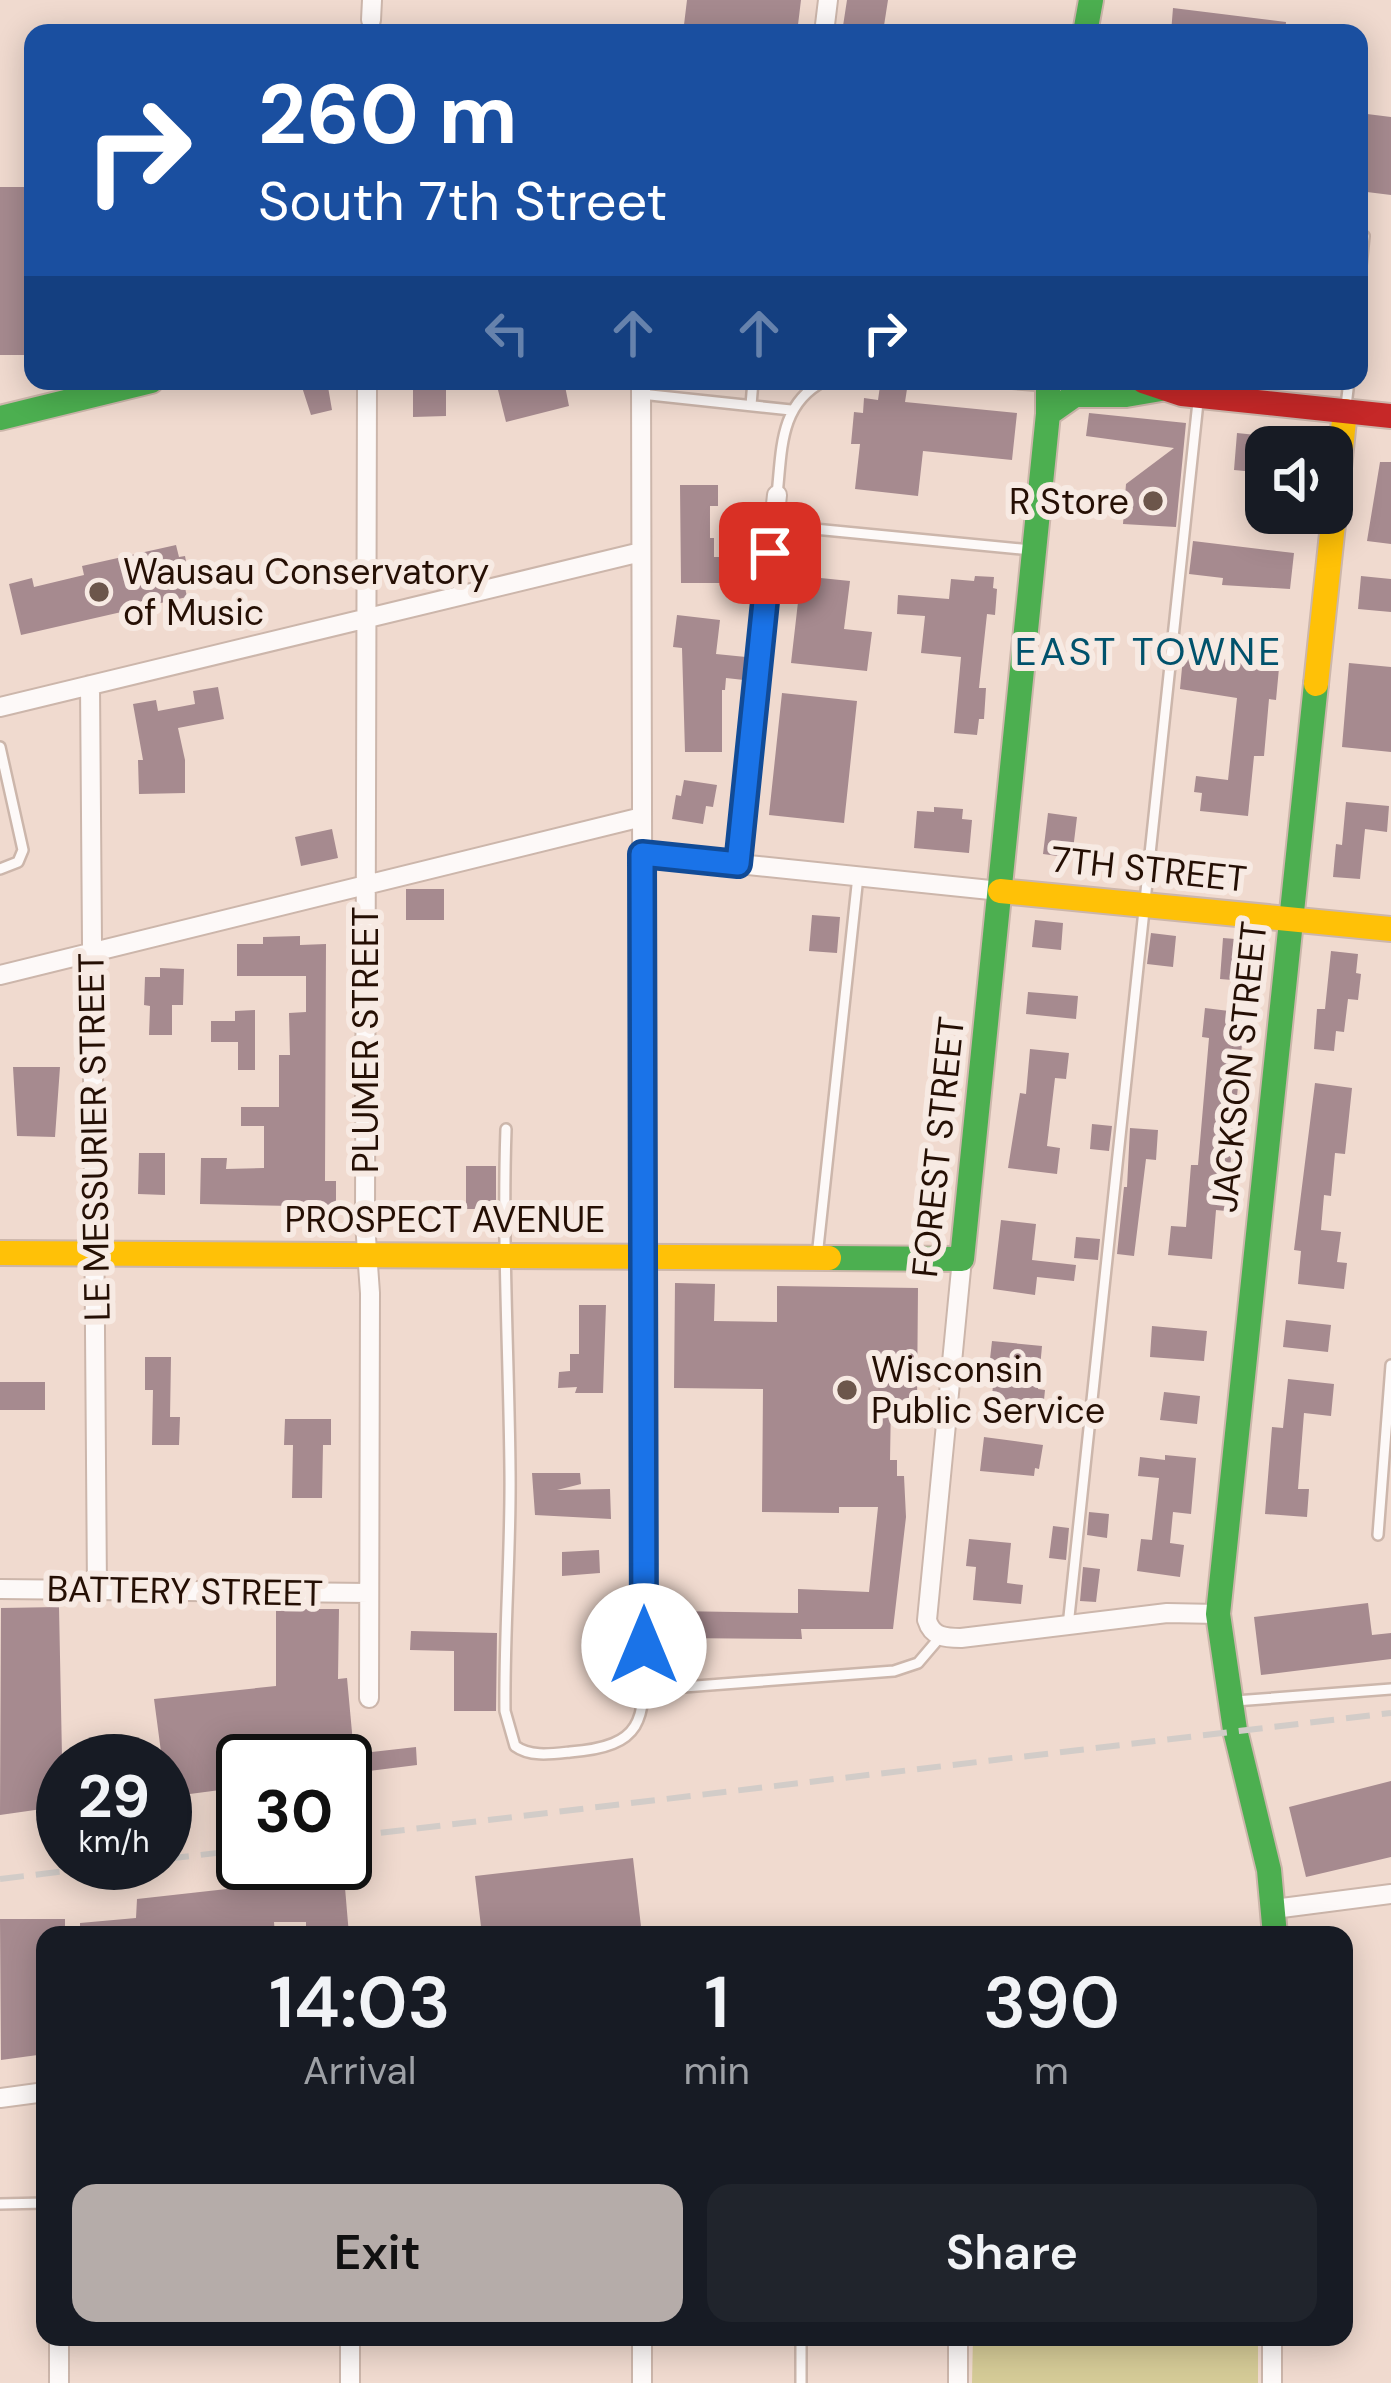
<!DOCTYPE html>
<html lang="en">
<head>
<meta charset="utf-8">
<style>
	:root { --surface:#171b24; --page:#20242c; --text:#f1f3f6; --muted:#9ea1a6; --accent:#b5aca9 }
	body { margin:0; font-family:"DM Sans",sans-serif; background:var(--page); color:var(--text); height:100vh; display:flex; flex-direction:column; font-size:45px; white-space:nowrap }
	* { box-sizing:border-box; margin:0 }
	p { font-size:39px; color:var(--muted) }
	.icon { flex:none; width:66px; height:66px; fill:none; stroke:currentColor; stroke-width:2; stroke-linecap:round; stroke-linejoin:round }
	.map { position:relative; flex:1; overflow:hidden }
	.details { position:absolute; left:36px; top:1926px; width:1317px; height:420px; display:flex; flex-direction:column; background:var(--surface); border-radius:24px; box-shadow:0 6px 30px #0003 }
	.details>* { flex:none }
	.top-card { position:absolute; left:24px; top:24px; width:1344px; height:366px; border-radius:24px; box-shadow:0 6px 30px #0003; background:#1a4fa0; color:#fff; overflow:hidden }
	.buttons { position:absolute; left:1245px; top:426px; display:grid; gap:24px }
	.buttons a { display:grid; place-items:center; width:108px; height:108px; border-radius:24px; background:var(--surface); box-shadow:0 6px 30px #0003; font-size:60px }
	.speed { position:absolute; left:36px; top:1734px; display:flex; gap:24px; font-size:60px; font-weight:700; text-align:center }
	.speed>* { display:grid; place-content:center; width:156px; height:156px; border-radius:50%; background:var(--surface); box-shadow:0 6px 30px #0003; line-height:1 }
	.speed small { font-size:30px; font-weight:400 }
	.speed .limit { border:6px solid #111; border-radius:18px; background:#fff; color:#111 }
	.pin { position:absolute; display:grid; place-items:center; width:102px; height:102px; color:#fff; margin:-51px; border-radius:24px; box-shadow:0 6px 18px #0006 }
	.me { position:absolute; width:132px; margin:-66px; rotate:0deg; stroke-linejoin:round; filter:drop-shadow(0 0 9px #0008) }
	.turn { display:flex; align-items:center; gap:42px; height:252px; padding:0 36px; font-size:54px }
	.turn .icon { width:156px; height:156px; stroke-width:2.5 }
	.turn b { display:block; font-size:84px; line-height:102px }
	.lanes { display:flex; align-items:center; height:114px; padding:0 36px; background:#0003; justify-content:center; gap:60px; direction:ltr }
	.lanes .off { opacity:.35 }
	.eta { display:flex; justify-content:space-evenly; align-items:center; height:204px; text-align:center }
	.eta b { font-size:72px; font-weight:600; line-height:84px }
	.button { display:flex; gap:24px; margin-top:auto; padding:24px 36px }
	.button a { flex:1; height:138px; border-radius:24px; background:var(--accent); color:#111; font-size:48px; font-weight:600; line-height:138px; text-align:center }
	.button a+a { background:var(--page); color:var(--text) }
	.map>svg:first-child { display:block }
	.green { fill:#d5cb97 }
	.building { fill:#a68a8f }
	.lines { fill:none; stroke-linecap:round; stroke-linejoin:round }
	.lane-casing { stroke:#ccb6ab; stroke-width:14 }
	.street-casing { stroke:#ccb6ab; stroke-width:22 }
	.fast-casing { stroke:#ccb6ab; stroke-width:28 }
	.slow-casing { stroke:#ccb6ab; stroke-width:28 }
	.jam-casing { stroke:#ccb6ab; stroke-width:28 }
	.lane { stroke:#fdf9f8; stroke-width:9 }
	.street { stroke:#fdf9f8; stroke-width:18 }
	.fast { stroke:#4caf50; stroke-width:24 }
	.slow { stroke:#ffc107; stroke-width:24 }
	.jam { stroke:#c62828; stroke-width:24 }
	.rail { stroke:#d2ccc8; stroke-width:6; stroke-dasharray:24 12; stroke-linecap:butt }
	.route-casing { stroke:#114b97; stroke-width:30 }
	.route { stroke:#1a73e8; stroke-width:21 }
	.poi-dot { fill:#6c564b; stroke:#f7eae3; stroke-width:4.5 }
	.labels { text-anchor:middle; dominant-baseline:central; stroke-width:12; stroke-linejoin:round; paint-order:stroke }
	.poi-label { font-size:36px; fill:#250f04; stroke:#f7eae3; text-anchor:start }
	.street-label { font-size:36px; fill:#250f04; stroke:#f7eae3 }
	.neighbourhood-label { font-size:39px; letter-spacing:3px; fill:#01526c; stroke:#f7eae3 }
</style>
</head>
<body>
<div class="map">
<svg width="1391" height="2383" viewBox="0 0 1391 2383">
	<rect width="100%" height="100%" fill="#f0dacf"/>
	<path class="green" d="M973,2337H1258V2383H972Z"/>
	<path class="building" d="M687,0H801L797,33H683Z
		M847,0H888L883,32L843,26Z
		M1173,8L1286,22L1285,33H1171Z
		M1359,113L1391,117V195L1359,191Z
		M0,187H33V355H0Z
		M300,381H327L332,410L311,415Z
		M413,381H446V416L413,417Z
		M522,381H564L569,406L506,422L498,390Z
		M880,386L907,389L905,402L1017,413L1012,460L923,451L918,496L855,489L860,444H851L854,412L863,413L864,398L878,400Z
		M1089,413L1186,423L1176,527L1123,524L1126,484L1174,448L1086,436Z
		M1237,433L1266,436V473L1234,470Z
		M1380,462H1391V544L1367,541Z
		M680,485H718V506H710V538H714V557H728V583H681Z
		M1193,541L1294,553L1290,589L1222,585L1223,578L1189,574Z
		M176,545L179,557L185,556L189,577L183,578L187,597L21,635L9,584L32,578L34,587L84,575L82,566Z
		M801,576L850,581L844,629L872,632L867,671L791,663Z
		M975,576L994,577L993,588L997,589L995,615L987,614L979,688H986L984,719H979L977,735L954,733L961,657L921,653L925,616L897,614L898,595L949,599L951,579L974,581Z
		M1361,576L1391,579V612L1358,609Z
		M677,615L720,620L716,654L746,657L744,680L726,678L725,690H722V752H685L682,648L673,647Z
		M1183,657L1242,660V664L1279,668L1276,700L1269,699L1264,756H1254L1248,816L1200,811L1202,793L1194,792L1196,776L1228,780L1237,698L1180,689Z
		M1349,663L1391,667V752L1342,747Z
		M218,687L224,719L178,728L185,760V793L139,794L138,760H143L133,704L156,700L158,711L195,704L193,691Z
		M782,693L857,701L844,823L769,815Z
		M684,780L717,785L713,807L706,806L703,824L672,819L676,795L681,796Z
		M1346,802L1389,806L1387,832L1365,829L1360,879L1333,877L1336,844L1342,845Z
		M934,807L963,809L962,819L972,820L969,853L914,848L917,811L934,812Z
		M1048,813L1077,817L1072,858L1043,854Z
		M332,829L338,858L301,866L295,837Z
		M406,889H444V920H406Z
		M812,915L840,917L837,953L809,951Z
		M1035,920L1063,923L1061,950L1032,947Z
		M1151,933L1176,936L1173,967L1147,964Z
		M300,936V945L326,944L325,1181H336V1211H293V1206L200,1204L201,1158H227L226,1169L264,1168V1126H241V1107H279V1055H290L289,1013L306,1012V976H237V944H263V937Z
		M1223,938L1248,940L1244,981L1220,979Z
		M1331,951L1358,954L1356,973L1361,974L1358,1000L1348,999L1344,1032L1336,1031L1334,1051L1314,1049L1317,1009H1325Z
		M160,968L184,969L183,1005H172V1035H149L150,1006L144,1005L145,977H160Z
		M1028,992L1078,996L1076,1019L1026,1014Z
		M1205,1008L1245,1013L1226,1211L1216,1210L1212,1259L1168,1255L1171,1226L1186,1227L1191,1165H1198L1209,1038L1202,1037Z
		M255,1010V1070H238V1042H211V1021H235V1011Z
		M1030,1049L1069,1053L1066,1079L1055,1078L1047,1146L1060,1148L1057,1174L1008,1168L1020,1093L1026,1094Z
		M13,1067H60L55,1137L17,1136Z
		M1315,1083L1352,1088L1345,1154L1335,1153L1331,1196L1324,1195L1321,1230L1341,1232L1337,1262L1347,1263L1344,1289L1298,1284L1301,1251L1294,1250Z
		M1092,1124L1112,1126L1109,1151L1090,1149Z
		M1130,1128L1158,1130L1156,1160L1146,1159L1134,1256L1117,1254L1124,1187H1127Z
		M139,1153H165V1195L138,1194Z
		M466,1166H496V1209H466Z
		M1001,1220L1036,1224L1032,1260L1076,1265L1074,1281L1037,1277L1035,1295L993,1289Z
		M1076,1237L1100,1239L1098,1260L1074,1258Z
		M675,1283L715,1284L714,1321L777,1322V1286L918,1288L917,1402L891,1401L890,1460H897V1476H904L906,1517L893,1629H801L802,1639L674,1638L675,1611L798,1613V1589L869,1592L878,1507H839V1513L762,1512L763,1389L674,1388Z
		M579,1305H606L603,1393H575L577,1387L558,1388L559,1372L570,1371V1354H579Z
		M1286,1320L1331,1325L1328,1352L1283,1347Z
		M1152,1326L1207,1331L1204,1361L1150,1357Z
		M992,1341L1042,1346L1038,1389L1045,1390L1043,1410L991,1404L995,1368H989Z
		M145,1357H171L170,1417H180L179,1445H152L153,1390H145Z
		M1288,1379L1334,1384L1331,1416L1304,1413L1298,1489H1309L1307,1517L1265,1514L1272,1427L1283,1428Z
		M0,1382H45V1410H0Z
		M1164,1392L1200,1396L1197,1424L1160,1420Z
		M285,1419H331V1445H323L322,1498H292L293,1445H284Z
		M984,1437L1043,1445L1039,1469L1035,1468L1034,1476L980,1471Z
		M1165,1455L1196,1458L1191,1514L1173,1512L1170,1543L1184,1545L1180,1577L1137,1571L1141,1539L1152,1540L1159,1478L1138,1476L1140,1457L1165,1460Z
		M532,1473H580L581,1484L557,1490L610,1489L611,1519L535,1515Z
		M1089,1512L1109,1514L1107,1538L1087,1535Z
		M1053,1526L1069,1528L1066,1560L1049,1558Z
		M969,1539L1011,1543L1007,1583L1023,1585L1021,1604L973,1600L976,1567L966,1566Z
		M599,1550L600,1573L562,1576V1552Z
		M1083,1567L1100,1569L1096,1602L1080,1601Z
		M1368,1603L1372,1635L1391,1633V1659L1261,1675L1254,1617Z
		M59,1607L63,1806L0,1815L1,1608Z
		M276,1609H339L338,1679L347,1678L354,1754L416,1747L417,1765L345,1774V1761H243V1787L167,1797L154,1699L276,1686Z
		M411,1631L497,1633L496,1711H454V1651L410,1650Z
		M1391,1781V1857L1306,1877L1289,1807Z
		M633,1858L642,1935H482L475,1876Z
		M344,1876L349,1935H306V1922H274L275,1935H80V1923L136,1918L137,1899Z
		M0,1919H65V1935H45V2054L1,2060Z"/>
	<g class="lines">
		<g class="lane-casing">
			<path id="lane" d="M1359,285L1364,236
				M987,381L1048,386
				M641,394L791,410
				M751,405L753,381
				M1346,406L1349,381
				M777,495C782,450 779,404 824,381
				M773,525L1031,550
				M0,747L23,850L18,862L0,869
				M506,1129C502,1243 509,1357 510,1471C511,1551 504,1631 505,1711L515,1746C530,1757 551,1754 570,1752C648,1746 644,1717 644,1649
				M817,1257L858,876
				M1378,1535L1391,1365
				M1068,1626L1198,402
				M644,1690L894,1671L918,1663L941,1636
				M1235,1701L1391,1689
				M0,2204L45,2203
				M801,2383V2337"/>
		</g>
		<g class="street-casing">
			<path id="street" d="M371,20L372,0
				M824,33L828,0
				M367,381L365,1223L370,1293L369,1698
				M641,381L644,1647
				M90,685L97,1590
				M0,707L641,552
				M642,854L1000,891
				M738,864L777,495
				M0,975L642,817
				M962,1259L927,1620C932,1637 945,1638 961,1638L1167,1613L1218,1614
				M0,1589L369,1593
				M1274,1909L1391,1894
				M0,2098L45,2092
				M59,2337V2383
				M350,2383V2337
				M642,2383V2337
				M958,2383V2337
				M1272,2383V2337"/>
		</g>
		<g class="fast-casing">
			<path id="fast" d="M1085,33L1091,0
				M1048,414L1075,395H1126L1161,389
				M0,418L151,381
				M829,1258L962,1259L1048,414V381
				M1275,1935L1269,1870L1235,1730L1218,1614L1316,684"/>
		</g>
		<g class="slow-casing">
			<path id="slow" d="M1316,684L1345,411
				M1000,891L1391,929
				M0,1253L829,1258"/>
		</g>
		<g class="jam-casing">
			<path id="jam" d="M1143,381L1182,394L1391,416"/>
		</g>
		<use href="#lane" class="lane"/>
		<use href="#street" class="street"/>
		<use href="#fast" class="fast"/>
		<use href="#slow" class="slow"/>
		<use href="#jam" class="jam"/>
		<path class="rail" d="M345,1837L1391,1713
			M165,1859L243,1850
			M0,1879L132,1863"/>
	</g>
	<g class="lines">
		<g class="route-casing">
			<path id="route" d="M644,1646L642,854L738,864L770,553"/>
		</g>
		<use href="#route" class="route"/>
	</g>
	<g class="poi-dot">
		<circle cx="1153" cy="501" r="12"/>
		<circle cx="99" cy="592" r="12"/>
		<circle cx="847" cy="1390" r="12"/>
	</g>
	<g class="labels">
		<g class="poi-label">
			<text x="1129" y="501" text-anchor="end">R Store</text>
			<text x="123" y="571">Wausau Conservatory<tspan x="123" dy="41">of Music</tspan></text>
			<text x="871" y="1369">Wisconsin<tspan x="871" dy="41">Public Service</tspan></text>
		</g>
		<g class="street-label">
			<text transform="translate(1149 869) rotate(6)">7TH STREET</text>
			<text transform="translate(365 1040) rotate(-90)">PLUMER STREET</text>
			<text transform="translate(1239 1067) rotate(-84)">JACKSON STREET</text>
			<text transform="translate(94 1137) rotate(-91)">LE MESSURIER STREET</text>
			<text transform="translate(938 1147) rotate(-84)">FOREST STREET</text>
			<text x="445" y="1219">PROSPECT AVENUE</text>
			<text transform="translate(185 1591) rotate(1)">BATTERY STREET</text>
		</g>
		<g class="neighbourhood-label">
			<text x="1149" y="651">EAST TOWNE</text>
		</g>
	</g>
</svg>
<div class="buttons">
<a><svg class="icon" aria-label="sound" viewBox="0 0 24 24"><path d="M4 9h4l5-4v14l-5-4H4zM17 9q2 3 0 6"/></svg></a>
</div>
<div class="speed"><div>29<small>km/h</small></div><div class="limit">30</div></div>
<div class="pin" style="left:770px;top:553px;background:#d93025"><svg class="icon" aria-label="arrive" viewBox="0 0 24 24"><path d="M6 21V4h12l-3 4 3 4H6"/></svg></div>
<svg class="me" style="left:644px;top:1646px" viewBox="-20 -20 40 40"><circle r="19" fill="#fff"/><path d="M0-13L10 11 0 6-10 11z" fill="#1a73e8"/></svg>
<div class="top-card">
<div class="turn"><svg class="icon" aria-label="right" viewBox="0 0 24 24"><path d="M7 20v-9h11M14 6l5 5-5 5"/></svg><div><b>260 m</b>South 7th Street</div></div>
<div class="lanes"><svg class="icon off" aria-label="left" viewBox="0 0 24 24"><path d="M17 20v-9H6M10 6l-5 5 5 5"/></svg><svg class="icon off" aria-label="ahead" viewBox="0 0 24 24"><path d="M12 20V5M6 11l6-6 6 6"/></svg><svg class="icon off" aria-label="ahead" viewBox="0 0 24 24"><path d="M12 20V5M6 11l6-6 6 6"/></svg><svg class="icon" aria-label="right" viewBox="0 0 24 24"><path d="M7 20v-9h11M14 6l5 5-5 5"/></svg></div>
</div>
<section class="details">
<div class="eta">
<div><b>14:03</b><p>Arrival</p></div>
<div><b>1</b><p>min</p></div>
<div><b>390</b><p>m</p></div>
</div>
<div class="button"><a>Exit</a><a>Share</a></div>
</section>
</div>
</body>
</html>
